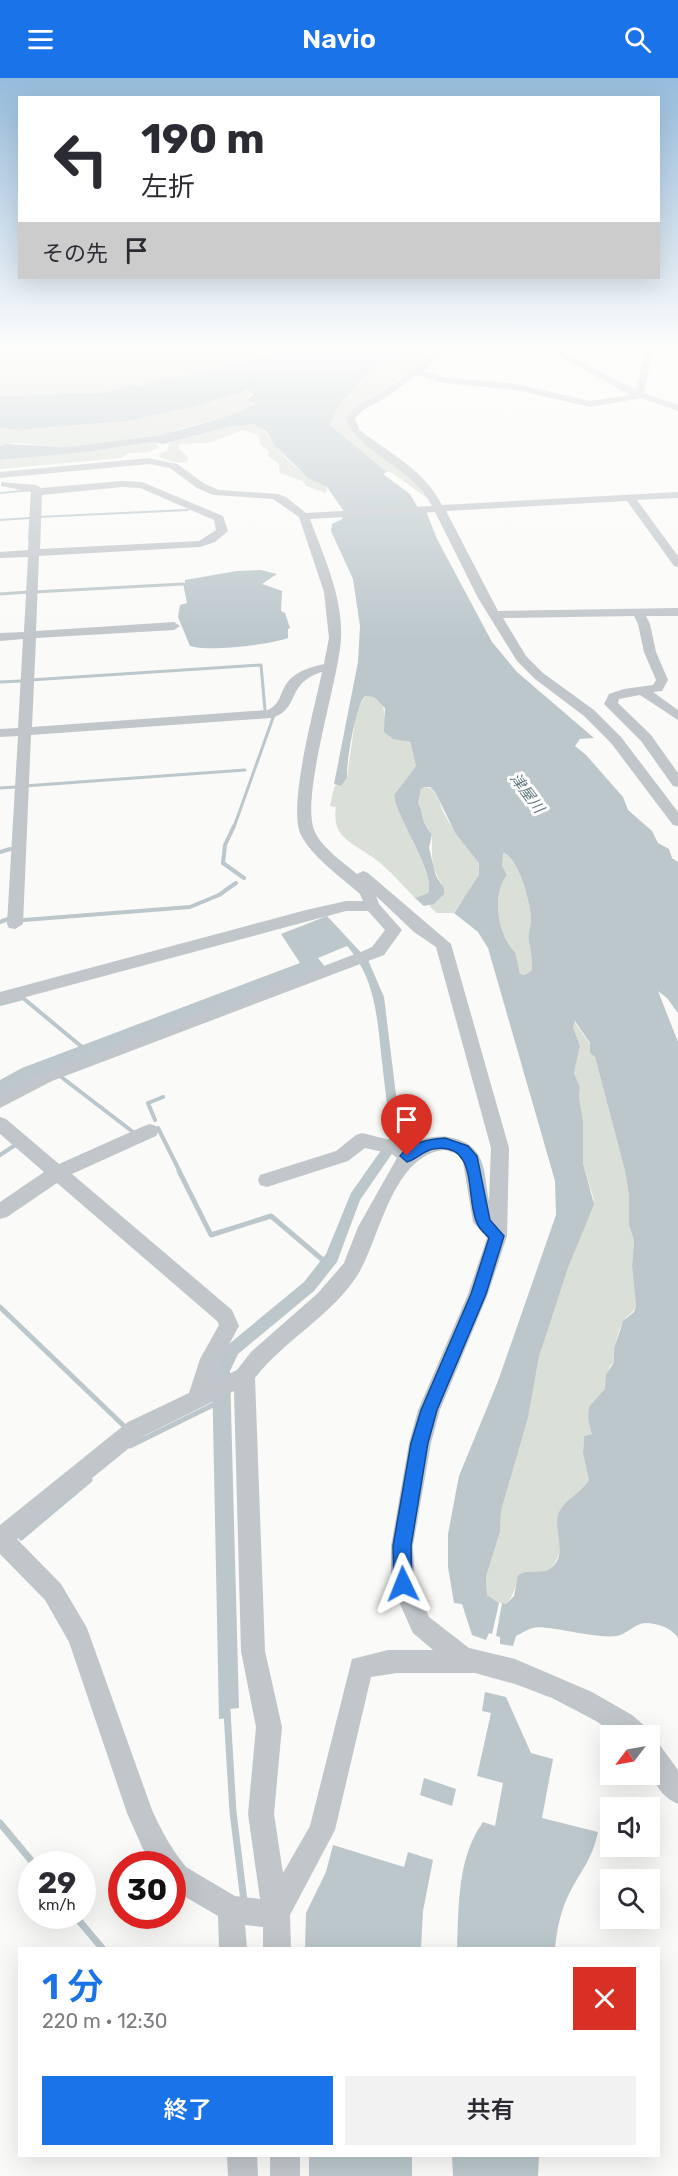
<!DOCTYPE html>
<html lang="ja">
<head>
<meta charset="utf-8">
<style>
	:root { --surface:#fff; --page:#f2f2f3; --text:#2b2b33; --muted:#7c7c81; --accent:#1a73e8 }
	body { margin:0; font-family:Rubik,"Noto Sans JP",sans-serif; background:var(--page); color:var(--text); height:100vh; display:flex; flex-direction:column; font-size:22px; white-space:nowrap }
	* { box-sizing:border-box; margin:0 }
	p { font-size:20px; color:var(--muted) }
	.icon { flex:none; width:33px; height:33px; fill:none; stroke:currentColor; stroke-width:2; stroke-linecap:round; stroke-linejoin:round }
	.map { position:relative; flex:1; overflow:hidden }
	.details { position:absolute; left:18px; top:1869px; width:642px; height:210px; display:flex; flex-direction:column; background:var(--surface); border-radius:0px; box-shadow:0 6px 24px #0002 }
	.details>* { flex:none }
	.top-card { position:absolute; left:18px; top:18px; width:642px; height:183px; border-radius:0px; box-shadow:0 6px 24px #0002; background:#fff; color:var(--text); overflow:hidden }
	.needle { width:39px; rotate:238deg }
	.tools { position:absolute; left:600px; top:1647px; display:grid; gap:12px }
	.tools a { display:grid; place-items:center; width:60px; height:60px; border-radius:0px; background:var(--surface); box-shadow:0 6px 24px #0002; font-size:30px }
	.speed { position:absolute; left:18px; top:1773px; display:flex; gap:12px; font-size:30px; font-weight:700; text-align:center }
	.speed>* { display:grid; place-content:center; width:78px; height:78px; border-radius:50%; background:var(--surface); box-shadow:0 6px 24px #0002; line-height:1 }
	.speed small { font-size:15px; font-weight:400 }
	.speed .limit { border:9px solid #d22; background:#fff; color:#111 }
	.pin { position:absolute; display:grid; place-items:center; width:51px; height:51px; color:#fff; margin:-62px -26px; border-radius:50% 50% 50% 0; rotate:-45deg; box-shadow:0 0 6px #0007 }
	.pin .icon { rotate:45deg }
	.me { position:absolute; width:66px; margin:-33px; rotate:358deg; stroke-linejoin:round; filter:drop-shadow(0 0 4px #0008) }
	.turn { display:flex; align-items:center; gap:21px; height:126px; padding:0 24px; font-size:27px }
	.turn .icon { width:78px; height:78px; stroke-width:2.5 }
	.turn b { display:block; font-size:42px; line-height:51px }
	.then { display:flex; align-items:center; height:57px; padding:0 24px; background:#0003; gap:12px; font-size:22px }
	.round { display:grid; place-items:center; flex:none; width:63px; height:63px; border-radius:0px; background:var(--page) }
	.headline { display:flex; align-items:center; justify-content:space-between; height:102px; padding:0 24px }
	h1 { font-size:36px; font-weight:600; line-height:45px; color:var(--accent) }
	.action { display:flex; gap:12px; margin-top:auto; padding:12px 24px }
	.action a { flex:1; height:69px; border-radius:0px; background:var(--accent); color:#fff; font-size:24px; font-weight:600; line-height:69px; text-align:center }
	.action a+a { background:var(--page); color:var(--text) }
	header { display:flex; justify-content:space-between; align-items:center; height:78px; padding:0 24px; background:var(--accent); color:#fff; font-size:27px; font-weight:600 }
	.map>svg:first-child { display:block }
	.green { fill:#dadfd7 }
	.water { fill:#bbc7cb; fill-rule:evenodd }
	.lines { fill:none; stroke-linecap:round; stroke-linejoin:round }
	.stream-far4 { stroke:#bbc7cb; stroke-width:2 }
	.stream-far3 { stroke:#bbc7cb; stroke-width:3 }
	.stream-far2 { stroke:#bbc7cb; stroke-width:4 }
	.stream-far1 { stroke:#bbc7cb; stroke-width:5 }
	.stream { stroke:#bbc7cb; stroke-width:7 }
	.street { fill:#c1c6ca; fill-rule:evenodd }
	.route { fill:#1a73e8; stroke:#114b97; stroke-width:1.5 }
	.labels { text-anchor:middle; dominant-baseline:central; stroke-width:6; stroke-linejoin:round; paint-order:stroke }
	.far-water-label { font-size:15px; font-style:italic; fill:#60767c; stroke:#fff }
</style>
</head>
<body>
<header><svg class="icon" aria-label="menu" viewBox="0 0 24 24"><path d="M4 6h16M4 12h16M4 18h16"/></svg>Navio<svg class="icon" aria-label="search" viewBox="0 0 24 24"><circle cx="10" cy="10" r="6"/><path d="M15 15l6 6"/></svg></header>
<div class="map">
<svg width="678" height="2098" viewBox="0 0 678 2098">
	<rect width="100%" height="100%" fill="#fafaf8"/>
	<path class="green" d="M0,269H288L236,284L227,291L217,290L179,300L149,303L143,308L123,309L102,315L0,318Z
		M426,269H445L415,292L399,300L348,344L410,396L431,423L391,394H387L330,347L341,323C352,319 356,304 367,297C385,285 410,282 426,269Z
		M248,312L253,314L245,322L254,323L251,330C222,341 191,347 161,357L67,369L13,365L0,368V350L18,352L127,343L193,329Z
		M253,346C266,351 267,358 275,368C289,385 307,401 327,409L326,415L306,408L303,403L280,395L279,386L268,378L269,373L261,367L258,357L243,352L208,365L180,366L178,369L188,379L187,384L177,385L159,379V376L167,373L169,365L229,349Z
		M151,364L158,366L156,367L160,369L149,374L129,375L121,380L0,391V382L87,374Z
		M365,618L374,619L383,627L385,641L404,662L410,665L416,688L394,717C397,741 436,797 428,815L415,820C402,807 390,792 375,781C354,765 331,761 336,729L330,728L334,710L336,707L341,708L347,700L356,635Z
		M424,709C438,709 439,727 445,737C453,753 466,764 476,778C479,783 479,790 479,796C478,810 459,822 454,835H437L430,829V826L442,806C430,789 432,775 432,756C420,743 425,738 418,725L421,711Z
		M502,775C518,777 531,827 531,841C531,849 527,856 529,864C531,874 532,881 532,892L525,897L519,896L515,874C498,858 491,817 507,797L502,789Z
		M574,943L590,966V975L595,979L625,1093L629,1118V1147L634,1163L632,1188L636,1228C633,1236 626,1237 623,1244C616,1256 615,1271 614,1284L610,1288L605,1311L588,1341L593,1356L584,1358L583,1376L589,1402L583,1412L562,1429C561,1448 566,1483 546,1493L525,1494C513,1505 517,1514 506,1526L499,1525L487,1517L486,1499L500,1454L501,1433L528,1340L539,1279L568,1190L594,1122L583,1085V1042L579,1019L580,1009L574,995L580,968L573,949Z"/>
	<path class="water" d="M288,269H426L422,274C403,281 380,286 364,299C355,306 351,319 341,323L330,347L387,394L383,396L410,416L418,430L426,433L437,461L492,564L517,594L594,660L580,661L575,668L586,677L623,719L628,732L652,753L658,765L669,771L672,780L678,784V935L667,920L658,913L678,964V1560C672,1550 657,1545 645,1545C634,1546 626,1557 616,1558C595,1561 544,1546 533,1550C527,1551 521,1556 516,1558L513,1568L500,1566V1559L496,1558L502,1525L506,1526L514,1518L518,1497L525,1494L546,1493C571,1481 553,1455 558,1437C563,1422 582,1415 589,1402L583,1376L584,1358L592,1356L588,1341L589,1329L605,1311L606,1297L614,1284V1271L623,1243L634,1234L636,1228L632,1188L634,1163L629,1147V1118L625,1093L595,979L590,975V965L575,943L573,949L580,968L574,995L580,1009L579,1019L583,1042V1085L594,1126L568,1190L539,1279L528,1340L501,1433L500,1454L486,1499L487,1517L499,1525L492,1556L489,1555L486,1562L472,1557L462,1526L454,1525L448,1489V1456L459,1398L498,1303L556,1137L555,1103L488,870L478,854L454,835L479,797V785L456,756L435,714L430,709H424L421,711L418,725C425,738 420,743 432,756L429,770L436,798L444,810V816L434,826L424,828L415,820L428,815C436,795 397,742 394,717L416,688L410,664L393,661L384,654L385,630L374,619L365,618C356,626 346,685 347,700L341,708L334,706L358,584L360,548L353,501L331,453L332,446L342,441L345,435L327,409L308,400L275,368L266,353L253,346L229,349L163,366L151,364L87,374L0,382V368L6,366L67,369L161,357C180,351 244,337 255,325L245,322L254,316L248,312L193,329L127,343L18,352L0,350V318L102,315L130,307L143,308L149,303L179,300L217,290H226L231,285L245,283ZM503,775C518,778 531,826 531,841C531,849 527,856 529,864C531,874 532,881 532,892L525,897L520,896L515,874C498,858 491,817 507,797L502,788Z
		M261,492L277,496L262,506L282,513L281,533L285,535L290,550L288,551V560C268,567 209,574 190,568L178,539L180,527L187,525L183,505H185V502L237,493Z
		M327,838L368,882L384,919L401,1058L398,1067L360,1122L337,1184L314,1213L238,1276L230,1293L239,1630L230,1631L231,1640L219,1641L212,1292L229,1266L304,1204L326,1176L351,1115L389,1061L390,1053C387,1027 384,1001 381,975C377,935 374,899 347,868L318,880L326,890L0,1021V1002L22,990L300,885L281,856Z
		M485,1614L506,1619L531,1675L553,1681L542,1740L598,1754C592,1781 583,1790 571,1812C561,1830 557,1851 555,1870H457C459,1828 457,1780 483,1744L495,1748L503,1705L477,1698L491,1635L482,1633Z
		M424,1700L456,1711L452,1728L420,1717Z
		M333,1767L404,1789L408,1774L433,1782L423,1833L421,1870H305L306,1835L326,1794Z
		M309,2078H412V2098H309Z
		M452,2078H539L538,2098H453Z"/>
	<g class="lines">
		<path class="stream-far4" d="M0,415L32,412L29,462
			M37,439L188,432
			M0,442L29,440"/>
		<path class="stream-far3" d="M34,514L183,506
			M0,516L28,514
			M30,602L261,587L265,632
			M0,604L21,603
			M24,708L245,692
			M0,710L15,709
			M234,749L274,637"/>
		<path class="stream-far2" d="M234,748L225,767L223,785L244,800
			M0,774L10,771
			M24,842L190,829L219,817L236,805
			M0,844L11,840
			M0,926L23,920L82,969
			M60,998L133,1054
			M155,1042L148,1025L163,1019
			M158,1050L180,1094
			M0,1077L17,1066"/>
		<path class="stream-far1" d="M179,1093L211,1157L271,1138L324,1183
			M0,1229L124,1348
			M130,1368L217,1325
			M21,1460L90,1402"/>
		<path class="stream" d="M227,1634L233,1734L244,1823
			M0,1745L34,1786
			M75,1838L102,1870"/>
		<path class="street" d="M443,269H452L423,293L444,299L516,306L590,323L630,317L543,269H553L636,312L646,269H654L644,315L678,327V333L641,320L590,329L516,312L444,305L416,297L386,320L363,332L355,340L359,351L366,357C394,377 426,395 442,427L678,414V420L637,422L678,478V489L674,488L627,423L446,433L498,533L678,530V538H646L650,546L656,574L668,602L662,613L653,614L678,632V642L640,617L619,621L618,625L651,657L678,695V709L673,708L641,663L604,626L609,616L624,611L653,607L656,602L644,574L638,546L634,538L503,540L526,578L543,595L594,632L621,659L678,734V748L673,747L611,665L584,638L535,601L517,583L478,520L435,434L310,441C324,479 343,519 341,560C339,603 299,721 315,754C323,771 343,784 357,796L363,793L368,795L451,866L509,1070L507,1158L488,1216L440,1332L431,1365L413,1468L415,1506L429,1539L469,1570L515,1581L592,1614L632,1637L646,1649L649,1658H617L596,1643L552,1620L515,1606L475,1595H397L371,1599L335,1752L290,1837L291,1870H263V1849L245,1847L247,1870H219L218,1838L172,1811V1786H153L143,1771L127,1735L69,1564L45,1522L0,1476V1447L128,1344L189,1315L200,1281L219,1247L217,1243L57,1105L7,1139L0,1141V1124L44,1094L0,1056V1039L6,1041L59,1086L144,1048L150,1046L156,1048L159,1053L156,1058L72,1096L232,1232L239,1248L220,1283L214,1303L237,1292L251,1274L318,1215L344,1185L358,1149L397,1080L392,1076L365,1070L348,1083L267,1109L260,1107L258,1102L260,1097L336,1073L356,1057L362,1055L398,1064L408,1069C428,1052 471,1055 481,1082C486,1094 486,1110 489,1123L491,1070L436,869L414,854L376,818L379,826L402,852L384,877L52,1003L0,1030V1016L20,1004L363,873L372,869L385,852L368,833H346L0,926V914L306,832L346,823H363L360,816C341,799 313,780 301,757C287,729 315,629 322,594C285,605 301,632 271,640L31,657L23,846L15,851L9,850L7,846L18,658L0,659V651L18,650L23,561L0,563V555L24,554L28,479L0,480V474L28,472L32,414L1,408V404L36,407L41,410L122,403L142,404L223,438L228,453L215,464L200,469L39,478L36,553L174,544L180,548L174,552L36,560L32,649L268,632C279,626 279,620 284,610C292,594 308,590 324,586L329,560L324,514L299,439L273,421L213,417L197,410L170,390L149,386L0,400V394L149,380L177,386L205,406L219,412L278,416L286,419L306,435L432,428C412,387 361,378 345,340L357,328L380,316ZM122,409L140,410L214,442L216,452L199,463L40,471L42,417ZM445,1072L458,1076L463,1084L473,1144L487,1160L468,1216L418,1332L409,1365L391,1468V1506L413,1555L433,1572H388L352,1581L310,1748L283,1795L274,1736L282,1649L265,1573L255,1300C285,1261 335,1236 360,1193C381,1155 394,1076 445,1072ZM234,1313L241,1573L256,1649L248,1736L260,1821L235,1818L186,1789C172,1772 161,1752 152,1732L87,1550L61,1506L17,1461L144,1358Z
			M650,1662L659,1666L678,1692V1726C652,1715 647,1687 650,1662Z
			M227,2078H257L258,2098H228Z
			M270,2078H300V2098H270Z"/>
	</g>
	<linearGradient id="sky" x2="0" y2="1"><stop stop-color="#96bcdc"/><stop offset="0.48" stop-color="#fdfdfc"/><stop offset="1" stop-color="#fdfdfc" stop-opacity="0"/></linearGradient>
	<rect width="678" height="562" fill="url(#sky)"/>
	<path class="route" d="M445,1060L468,1068L477,1078L490,1142L504,1158L486,1216L437,1332L428,1365L411,1468L412,1506L410,1512L403,1515L397,1512L394,1506L393,1468L411,1365L421,1332L471,1216L489,1160C485,1155 479,1151 477,1145C465,1119 479,1063 433,1071C423,1073 417,1081 407,1084L400,1078C410,1064 429,1061 445,1060Z"/>
	<g class="labels">
		<g class="far-water-label">
			<text transform="translate(527 715) rotate(53)">津屋川</text>
		</g>
	</g>
</svg>
<div class="tools">
<a><svg class="needle" viewBox="-14 -14 28 28"><path d="M0-13l5 13h-10z" fill="#e53935"/><path d="M0 13l5-13h-10z" fill="#7c7c81"/></svg></a>
<a><svg class="icon" aria-label="sound" viewBox="0 0 24 24"><path d="M4 9h4l5-4v14l-5-4H4zM17 9q2 3 0 6"/></svg></a>
<a><svg class="icon" aria-label="search" viewBox="0 0 24 24"><circle cx="10" cy="10" r="6"/><path d="M15 15l6 6"/></svg></a>
</div>
<div class="speed"><div>29<small>km/h</small></div><div class="limit">30</div></div>
<div class="pin" style="left:407px;top:1078px;background:#d93025"><svg class="icon" aria-label="arrive" viewBox="0 0 24 24"><path d="M6 21V4h12l-3 4 3 4H6"/></svg></div>
<svg class="me" style="left:403px;top:1506px" viewBox="-20 -20 40 40"><path d="M0-17L14 15 0 8-14 15z" fill="#1a73e8" stroke="#fff" stroke-width="4"/></svg>
<div class="top-card">
<div class="turn"><svg class="icon" aria-label="left" viewBox="0 0 24 24"><path d="M17 20v-9H6M10 6l-5 5 5 5"/></svg><div><b>190 m</b>左折</div></div>
<div class="then">その先<svg class="icon" aria-label="arrive" viewBox="0 0 24 24"><path d="M6 21V4h12l-3 4 3 4H6"/></svg></div>
</div>
<section class="details">
<div class="headline"><div><h1>1 分</h1><p>220 m · 12:30</p></div><a class="round" style="background:#d93025;color:#fff"><svg class="icon" aria-label="close" viewBox="0 0 24 24"><path d="M6 6l12 12M18 6L6 18"/></svg></a></div>
<div class="action"><a>終了</a><a>共有</a></div>
</section>
</div>
</body>
</html>
